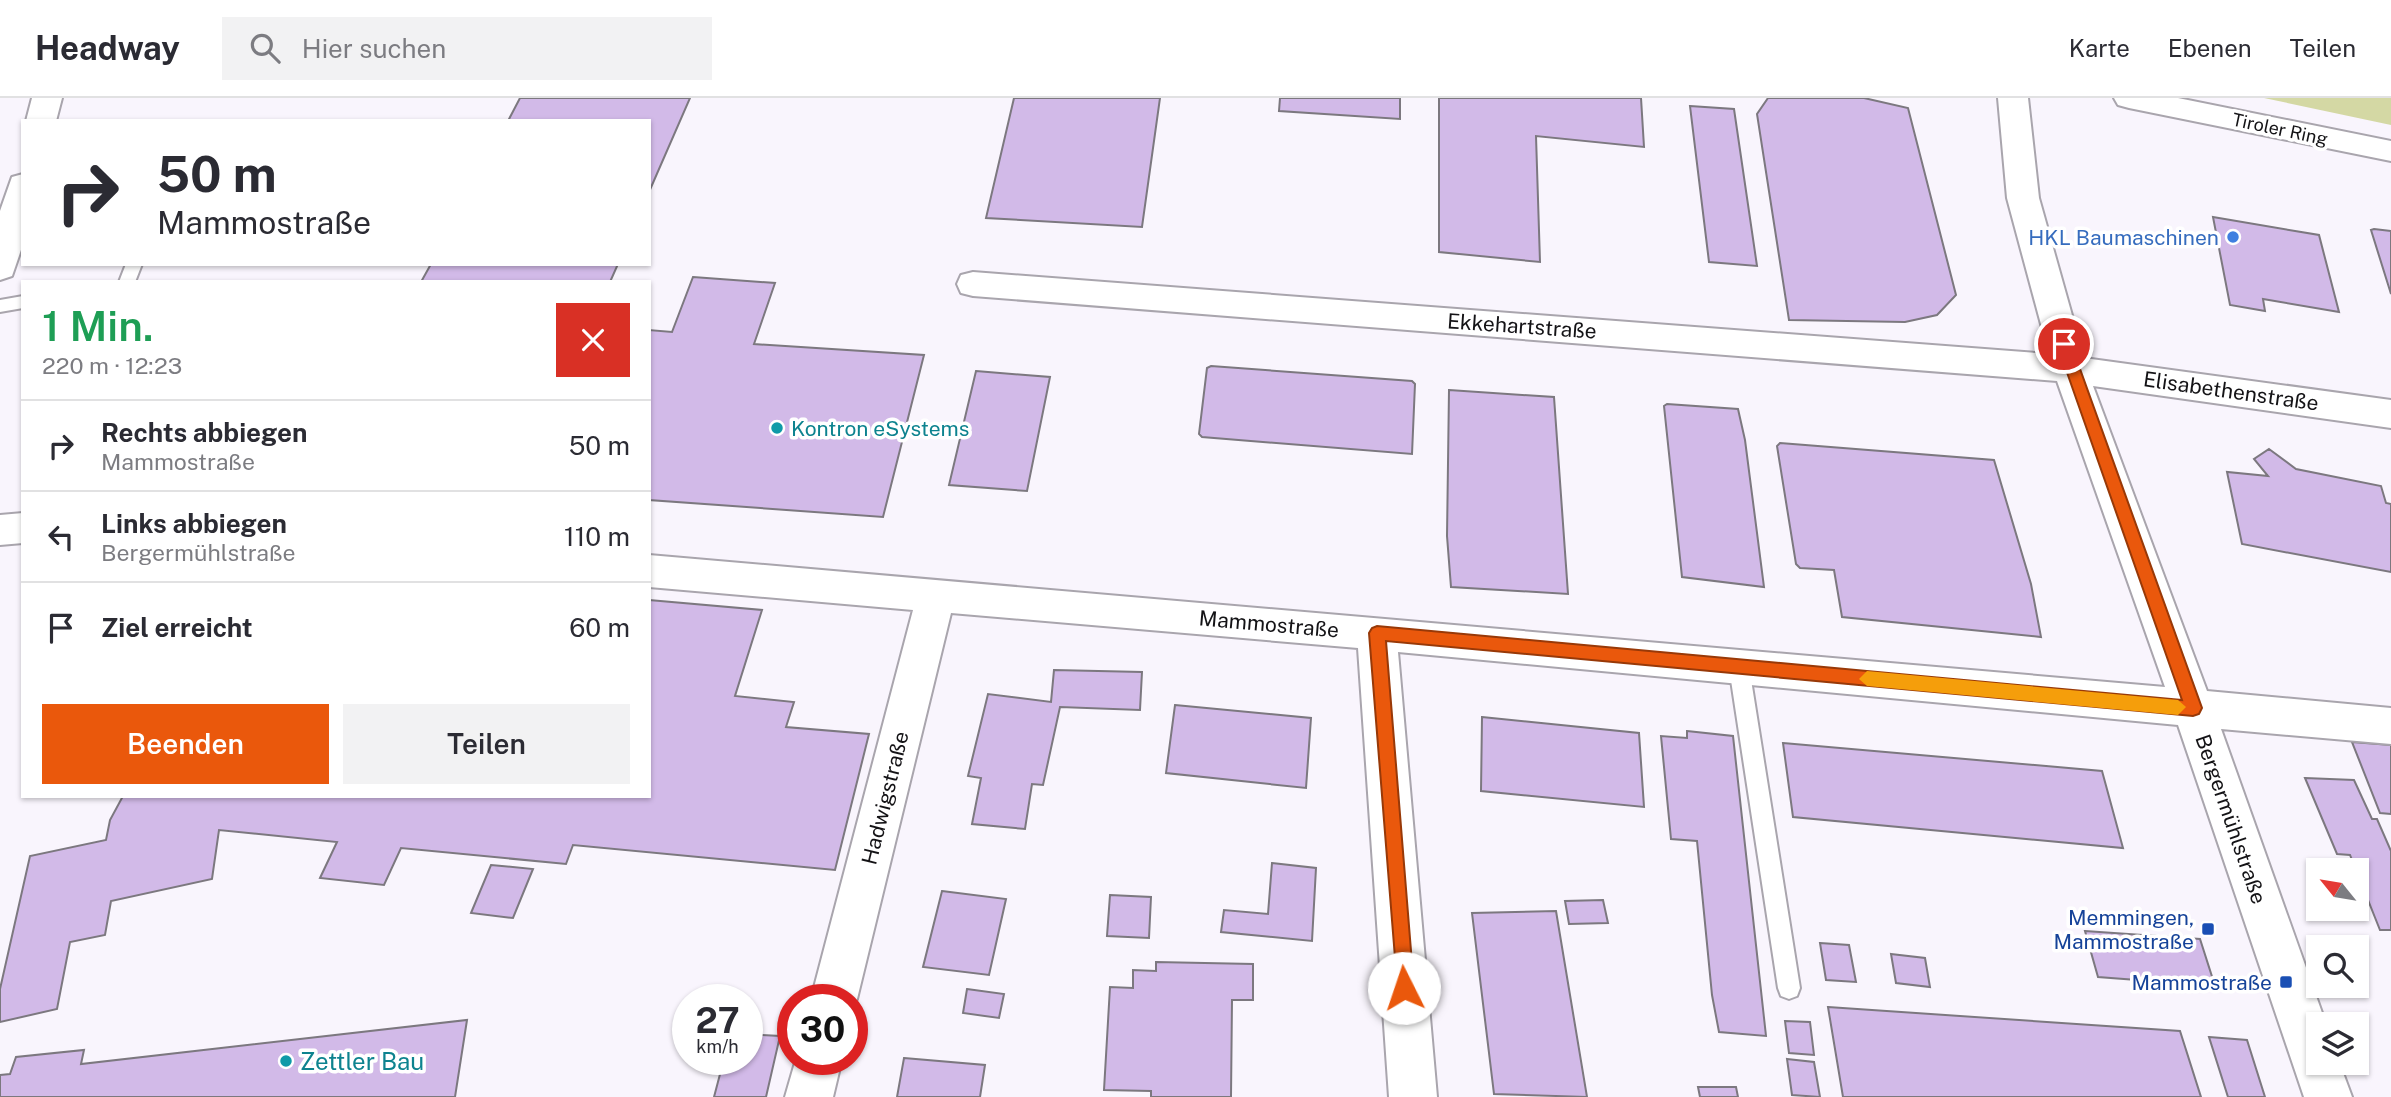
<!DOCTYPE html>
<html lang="de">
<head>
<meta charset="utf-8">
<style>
	:root { --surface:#fff; --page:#f2f2f3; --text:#2b2b33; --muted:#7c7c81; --line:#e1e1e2; --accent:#ea580c }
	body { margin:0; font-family:"Public Sans",sans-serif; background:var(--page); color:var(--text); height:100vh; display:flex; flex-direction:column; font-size:26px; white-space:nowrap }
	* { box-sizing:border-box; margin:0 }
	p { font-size:23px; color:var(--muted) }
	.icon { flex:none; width:38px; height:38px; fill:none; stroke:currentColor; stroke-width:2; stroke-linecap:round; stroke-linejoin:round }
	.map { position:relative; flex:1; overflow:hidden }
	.drawer { position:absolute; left:21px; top:182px; width:630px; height:518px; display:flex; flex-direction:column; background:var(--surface); border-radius:0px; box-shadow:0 2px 5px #0004 }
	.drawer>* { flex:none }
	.top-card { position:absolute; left:21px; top:21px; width:630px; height:147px; border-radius:0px; box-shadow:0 2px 5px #0004; background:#fff; color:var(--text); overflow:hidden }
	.needle { width:46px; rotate:300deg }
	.tools { position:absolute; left:2306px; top:760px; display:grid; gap:14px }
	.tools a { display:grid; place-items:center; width:63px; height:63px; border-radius:0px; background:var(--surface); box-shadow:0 2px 5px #0004; font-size:35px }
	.speed { position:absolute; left:672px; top:886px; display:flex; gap:14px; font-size:35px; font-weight:700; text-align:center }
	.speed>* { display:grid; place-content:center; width:91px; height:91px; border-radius:50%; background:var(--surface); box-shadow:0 2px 5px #0004; line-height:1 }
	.speed small { font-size:18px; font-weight:400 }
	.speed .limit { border:10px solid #d22; background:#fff; color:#111 }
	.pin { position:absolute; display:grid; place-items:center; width:60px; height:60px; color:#fff; margin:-30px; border:4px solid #fff; border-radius:50%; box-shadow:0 2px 7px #0007 }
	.me { position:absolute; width:77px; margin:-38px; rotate:356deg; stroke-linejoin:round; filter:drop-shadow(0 0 5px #0008) }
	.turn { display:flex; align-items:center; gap:24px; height:147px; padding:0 21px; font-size:32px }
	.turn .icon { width:91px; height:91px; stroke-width:2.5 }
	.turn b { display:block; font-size:49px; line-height:60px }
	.round { display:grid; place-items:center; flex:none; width:74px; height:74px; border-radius:0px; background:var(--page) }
	.summary { display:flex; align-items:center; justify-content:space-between; height:119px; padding:0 21px }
	h1 { font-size:42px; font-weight:600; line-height:52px; color:#1e9e55 }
	.primary-button { display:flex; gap:14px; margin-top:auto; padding:14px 21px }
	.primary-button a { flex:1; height:80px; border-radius:0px; background:var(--accent); color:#fff; font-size:28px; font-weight:600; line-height:80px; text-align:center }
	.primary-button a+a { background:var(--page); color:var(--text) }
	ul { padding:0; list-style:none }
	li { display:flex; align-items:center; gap:21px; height:91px; padding:0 21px; border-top:2px solid var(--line) }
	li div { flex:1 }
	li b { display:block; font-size:26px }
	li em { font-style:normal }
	header { display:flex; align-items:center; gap:42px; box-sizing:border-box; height:98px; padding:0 35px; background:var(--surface); border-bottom:2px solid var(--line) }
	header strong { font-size:33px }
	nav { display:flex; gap:38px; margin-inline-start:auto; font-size:24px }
	.search { width:490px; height:63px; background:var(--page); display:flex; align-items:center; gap:18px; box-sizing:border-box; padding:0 24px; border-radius:0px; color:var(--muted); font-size:26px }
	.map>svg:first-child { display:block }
	.green { fill:#d4d8a4 }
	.building { fill:#d2bae8; stroke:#7c787f; stroke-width:2 }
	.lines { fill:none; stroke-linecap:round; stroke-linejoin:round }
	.service-casing { stroke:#a9a5ad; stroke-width:4 }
	.minor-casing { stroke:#a9a5ad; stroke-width:4 }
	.tertiary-casing { stroke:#a9a5ad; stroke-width:4 }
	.secondary-casing { stroke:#a9a5ad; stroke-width:4 }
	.service { fill:#fff; fill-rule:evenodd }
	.minor { fill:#fff; fill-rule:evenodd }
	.tertiary { fill:#fff; fill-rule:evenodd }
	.secondary { fill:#fff; fill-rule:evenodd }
	.route { fill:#ea580c; stroke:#983908; stroke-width:2 }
	.slow { fill:#f59e0b }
	.shop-dot { fill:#3f7fe0; stroke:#fff; stroke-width:2.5 }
	.culture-dot { fill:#0f9aa8; stroke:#fff; stroke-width:2.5 }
	.transit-dot { fill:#1a4fb4; stroke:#fff; stroke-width:2.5 }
	.labels { text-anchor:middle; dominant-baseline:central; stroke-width:7; stroke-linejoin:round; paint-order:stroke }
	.far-street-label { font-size:18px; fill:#141316; stroke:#fff }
	.shop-label { font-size:21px; fill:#366cbe; stroke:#fff; text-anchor:end }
	.street-label { font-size:21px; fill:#141316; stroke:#fff }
	.culture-label { font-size:21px; fill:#0d838f; stroke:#fff; text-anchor:start }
	.transit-label { font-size:21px; fill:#164399; stroke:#fff; text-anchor:end }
	.near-culture-label { font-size:24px; fill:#0d838f; stroke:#fff; text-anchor:start }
</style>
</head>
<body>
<header>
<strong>Headway</strong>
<div class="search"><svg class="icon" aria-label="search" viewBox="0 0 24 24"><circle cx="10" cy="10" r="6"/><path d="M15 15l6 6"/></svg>Hier suchen</div>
<nav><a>Karte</a><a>Ebenen</a><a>Teilen</a></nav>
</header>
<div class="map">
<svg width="2391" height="999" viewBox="0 0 2391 999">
	<rect width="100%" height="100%" fill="#f9f5fd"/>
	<path class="green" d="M2264,0H2391V27Z"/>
	<path class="building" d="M520,0H690L649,94V23H508Z
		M1014,0H1160L1142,129L986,120Z
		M1280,0H1400V21L1279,13Z
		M1439,0H1641L1644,49L1536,38L1540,164L1439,154Z
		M1768,0H1864L1908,10L1956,197L1937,217L1905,224L1789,222L1757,16Z
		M1690,8L1734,11L1757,168L1709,164Z
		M2213,119L2319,137L2339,214L2263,201L2265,213L2230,207Z
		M2374,131L2391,133V196L2371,132Z
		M431,166H618L610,184H421Z
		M693,179L775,185L754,246L924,257L883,419L649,402V232L672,234Z
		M1211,268L1412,283L1415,286L1412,356L1202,339L1199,336L1207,270Z
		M976,273L1050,279L1027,393L949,387Z
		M1449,292L1554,299L1568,496L1451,489L1447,438Z
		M1667,306L1738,311L1745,342L1764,489L1682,479L1664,308Z
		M1780,345L1994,362L2031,486L2041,539L1842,519L1834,472L1800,470L1796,466L1777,348Z
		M2269,351L2296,371L2381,388L2386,405L2391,406V474L2242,446L2227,374L2268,378L2254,361Z
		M649,502L762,512L735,598L794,604L786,629L869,636L835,772L573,747L566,766L401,750L384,787L320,780L337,744L219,732L212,781L111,803L105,837L70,844L57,911L0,924V891L30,758L106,742L110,722L123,698H649Z
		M1054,572L1142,574L1140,612L1060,609L1043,687L1032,686L1025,731L972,726L981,680L968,678L988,596L1051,604Z
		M1175,607L1311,620L1306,690L1166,675Z
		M1482,619L1639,635L1644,709L1481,693Z
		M1687,633L1733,638L1766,938L1719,934L1712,897L1697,743L1671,741L1661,638L1687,640Z
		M2352,644L2391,647V716L2380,715Z
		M1783,645L2102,673L2123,750L1793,719Z
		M2305,680L2354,682L2372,721H2377L2391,753V832H2380L2350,757L2337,756Z
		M1272,765L1316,770L1312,843L1221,834L1224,812L1268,816Z
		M491,767L533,771L513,820L471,815Z
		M942,793L1006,801L989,877L923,869Z
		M1110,797L1151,799L1149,840L1107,838Z
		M1603,802L1608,825L1569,826L1565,803Z
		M1556,813L1587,999L1494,996L1472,815Z
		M2085,833L2200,841L2215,888L2098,879Z
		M1820,845L1849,847L1856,884L1826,882Z
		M1891,856L1925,860L1930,889L1896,885Z
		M1156,864L1253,866V902H1232L1231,999H1151V993L1104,992L1110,889L1133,890V872L1156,873Z
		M967,891L1004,896L999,920L963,915Z
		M1828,909L2180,933L2201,999H1843Z
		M467,922L455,999H0V977L10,976L16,959L84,952L81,966Z
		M1785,923L1810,924L1814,957L1789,955Z
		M747,936L780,938L766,999H714L724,961H747Z
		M2209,939L2247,942L2265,999H2228Z
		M904,960L985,967L980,999H897Z
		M1787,961L1814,964L1820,999L1792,997Z
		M1698,989H1736L1738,999H1700Z"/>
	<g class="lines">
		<g class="service-casing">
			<path id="service" d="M126,166H142L135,184H119Z
				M23,198V210L0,214V202Z
				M1739,560L1746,563L1749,569L1800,890L1797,898L1789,901L1781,898L1778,890L1729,569L1732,563Z"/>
		</g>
		<g class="minor-casing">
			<path id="minor" d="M1998,0H2028L2039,100L2084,260L2391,302V330L2093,288L2207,593L2391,610V646L2221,631L2326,926H2319V964H2339L2352,999H2304L2178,627L1398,554L1437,999H1389L1358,550L951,515L857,901L852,912V901H811L913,512L649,489V457L2165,589L2057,283L973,198L961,195L957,186L961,177L973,174L2049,256L2007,100Z
				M23,415V445L0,447V417Z
				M796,961H842L833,999H785Z"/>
		</g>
		<g class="tertiary-casing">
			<path id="tertiary" d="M32,0H62L56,23H26Z
				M23,76V146L12,178L0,182V113L12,79Z"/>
		</g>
		<g class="secondary-casing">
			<path id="secondary" d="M2114,0H2178L2391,43V63L2129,10L2118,7Z"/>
		</g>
		<use href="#service" class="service"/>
		<use href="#minor" class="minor"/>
		<use href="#tertiary" class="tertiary"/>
		<use href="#secondary" class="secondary"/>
	</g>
	<path class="route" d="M2064,241L2071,246L2202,610L2199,616L2193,618L1386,543L1414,890L1411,897L1404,899L1398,897L1369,535L1372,530L1377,528L2182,602L2057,246Z"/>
	<path class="slow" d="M1867,573L2178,602L2186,609L2178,617L1867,588L1859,581Z"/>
	<circle class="shop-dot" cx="2233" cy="139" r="7"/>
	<g class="culture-dot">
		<circle cx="777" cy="330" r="7"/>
		<circle cx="286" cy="963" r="7"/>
	</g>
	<g class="transit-dot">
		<rect x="2201" y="824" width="14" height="14" rx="3.5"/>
		<rect x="2279" y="877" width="14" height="14" rx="3.5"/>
	</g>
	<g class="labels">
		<g class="far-street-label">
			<text transform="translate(2280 31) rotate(12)">Tiroler Ring</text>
		</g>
		<g class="shop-label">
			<text x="2219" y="139">HKL Baumaschinen</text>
		</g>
		<g class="street-label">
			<text transform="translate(1522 228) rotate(4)">Ekkehartstraße</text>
			<text transform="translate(2231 293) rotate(8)">Elisabethenstraße</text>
			<text transform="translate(1269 526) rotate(5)">Mammostraße</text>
			<text transform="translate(885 700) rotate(-76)">Hadwigstraße</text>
			<text transform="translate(2231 721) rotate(71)">Bergermühlstraße</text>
		</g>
		<g class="culture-label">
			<text x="791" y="330">Kontron eSystems</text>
		</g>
		<g class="transit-label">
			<text x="2194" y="819">Memmingen,<tspan x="2194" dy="24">Mammostraße</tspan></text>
			<text x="2272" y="884">Mammostraße</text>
		</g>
		<g class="near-culture-label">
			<text x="300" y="963">Zettler Bau</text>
		</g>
	</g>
</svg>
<div class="tools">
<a><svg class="needle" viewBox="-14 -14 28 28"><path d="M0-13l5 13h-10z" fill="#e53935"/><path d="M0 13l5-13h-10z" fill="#7c7c81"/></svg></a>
<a><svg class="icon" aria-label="search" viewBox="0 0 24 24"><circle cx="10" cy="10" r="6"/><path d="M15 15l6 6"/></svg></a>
<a><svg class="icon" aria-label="layers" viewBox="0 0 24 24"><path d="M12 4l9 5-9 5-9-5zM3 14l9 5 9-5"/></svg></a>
</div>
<div class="speed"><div>27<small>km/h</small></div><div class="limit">30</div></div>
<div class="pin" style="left:2064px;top:246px;background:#d93025"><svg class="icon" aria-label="arrive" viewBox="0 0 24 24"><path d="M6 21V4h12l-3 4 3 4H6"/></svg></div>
<svg class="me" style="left:1404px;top:890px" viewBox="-20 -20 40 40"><circle r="19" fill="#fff"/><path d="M0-13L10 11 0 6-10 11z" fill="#ea580c"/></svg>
<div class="top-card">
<div class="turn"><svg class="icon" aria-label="right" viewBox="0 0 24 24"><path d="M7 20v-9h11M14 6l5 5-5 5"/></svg><div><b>50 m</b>Mammostraße</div></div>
</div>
<section class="drawer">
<div class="summary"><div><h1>1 Min.</h1><p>220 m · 12:23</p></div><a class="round" style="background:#d93025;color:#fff"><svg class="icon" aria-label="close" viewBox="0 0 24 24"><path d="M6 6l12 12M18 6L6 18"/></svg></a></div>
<ul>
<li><svg class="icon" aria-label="right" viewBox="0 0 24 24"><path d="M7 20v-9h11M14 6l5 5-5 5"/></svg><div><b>Rechts abbiegen</b><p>Mammostraße</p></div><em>50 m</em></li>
<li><svg class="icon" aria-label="left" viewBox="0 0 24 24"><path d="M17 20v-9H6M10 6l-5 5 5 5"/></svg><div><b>Links abbiegen</b><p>Bergermühlstraße</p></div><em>110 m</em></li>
<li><svg class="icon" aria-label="arrive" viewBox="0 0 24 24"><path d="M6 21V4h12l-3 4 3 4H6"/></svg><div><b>Ziel erreicht</b></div><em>60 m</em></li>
</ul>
<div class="primary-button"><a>Beenden</a><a>Teilen</a></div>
</section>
</div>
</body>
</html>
